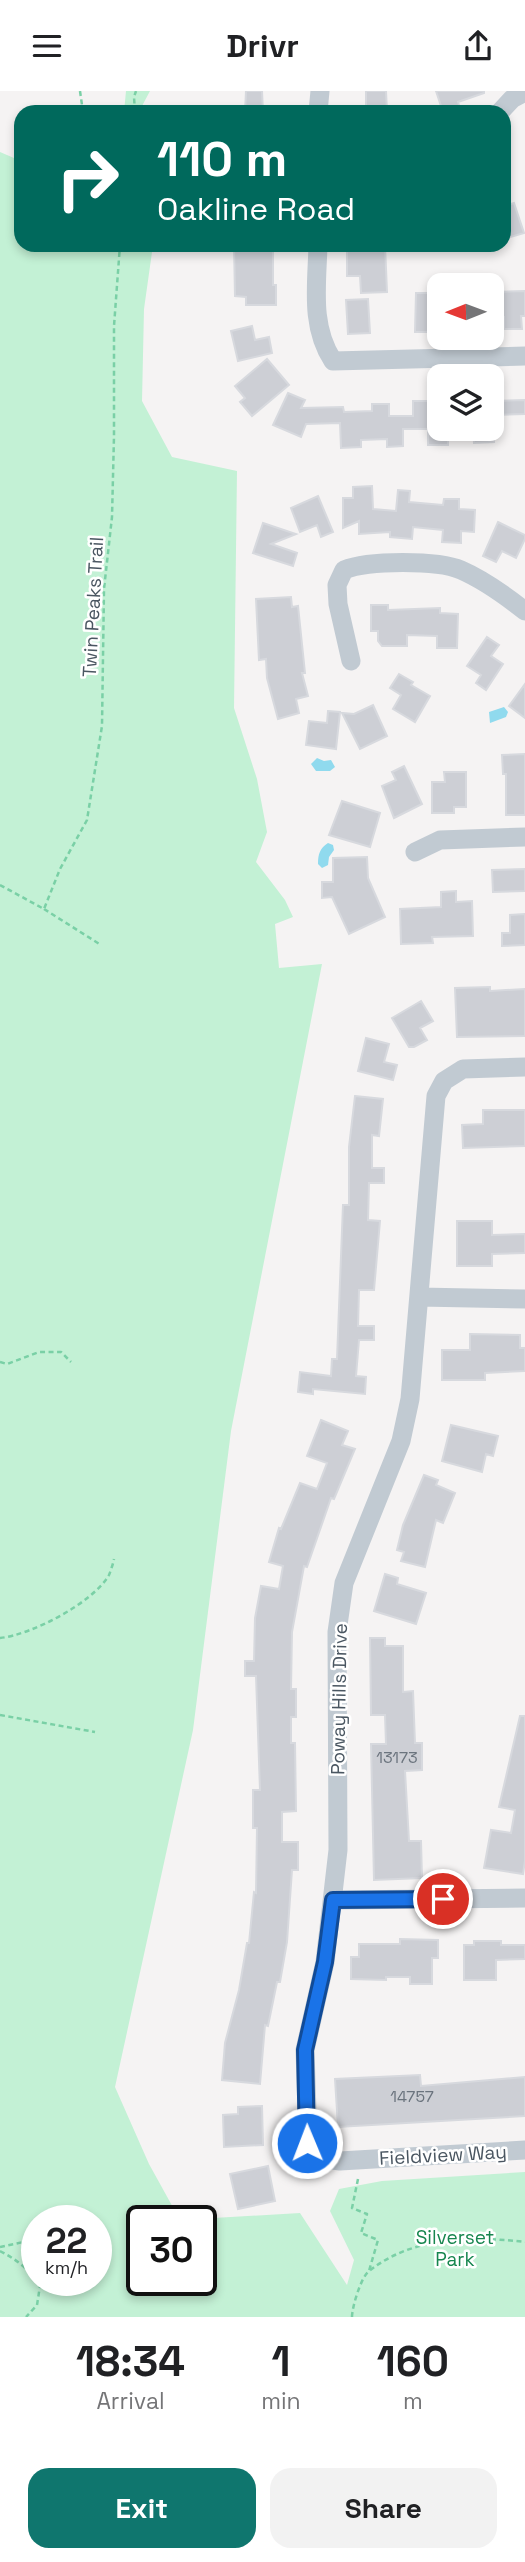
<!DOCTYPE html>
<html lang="en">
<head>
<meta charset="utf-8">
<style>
	:root { --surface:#fff; --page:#f2f2f2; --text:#202124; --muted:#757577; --accent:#0f766e }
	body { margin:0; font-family:"Space Grotesk",sans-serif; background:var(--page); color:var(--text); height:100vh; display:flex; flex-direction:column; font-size:26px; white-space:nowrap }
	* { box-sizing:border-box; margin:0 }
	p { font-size:23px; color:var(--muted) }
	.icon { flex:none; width:38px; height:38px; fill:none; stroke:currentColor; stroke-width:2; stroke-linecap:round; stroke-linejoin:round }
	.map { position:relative; height:2226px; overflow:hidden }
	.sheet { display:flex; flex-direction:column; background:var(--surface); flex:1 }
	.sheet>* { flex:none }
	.banner { position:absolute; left:14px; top:14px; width:497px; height:147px; border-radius:21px; box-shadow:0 4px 10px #0003; background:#00695c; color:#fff; overflow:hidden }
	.needle { width:46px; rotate:269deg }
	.controls { position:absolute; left:427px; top:182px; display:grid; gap:14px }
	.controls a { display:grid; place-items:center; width:77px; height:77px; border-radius:14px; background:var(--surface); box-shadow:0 4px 10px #0003; font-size:35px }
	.speed { position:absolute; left:21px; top:2114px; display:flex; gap:14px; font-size:35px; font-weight:700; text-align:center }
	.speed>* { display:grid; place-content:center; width:91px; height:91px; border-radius:50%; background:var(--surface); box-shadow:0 4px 10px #0003; line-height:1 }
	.speed small { font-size:18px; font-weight:400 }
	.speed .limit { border:4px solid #111; border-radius:10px; background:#fff; color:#111 }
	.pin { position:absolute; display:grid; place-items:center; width:60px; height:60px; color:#fff; margin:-30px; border:4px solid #fff; border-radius:50%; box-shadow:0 2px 7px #0007 }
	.me { position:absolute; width:77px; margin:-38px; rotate:359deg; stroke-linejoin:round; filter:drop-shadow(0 0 5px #0008) }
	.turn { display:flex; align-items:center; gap:24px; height:147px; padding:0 28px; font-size:32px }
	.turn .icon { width:91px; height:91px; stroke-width:2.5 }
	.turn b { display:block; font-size:49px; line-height:60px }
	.eta { display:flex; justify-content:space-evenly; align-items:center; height:119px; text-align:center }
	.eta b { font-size:42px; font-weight:700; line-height:49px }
	.primary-button { display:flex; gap:14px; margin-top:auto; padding:14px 28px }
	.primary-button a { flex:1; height:80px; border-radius:21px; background:var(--accent); color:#fff; font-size:28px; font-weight:700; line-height:80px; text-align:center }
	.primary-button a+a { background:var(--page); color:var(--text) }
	header { display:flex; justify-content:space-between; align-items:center; height:91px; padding:0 28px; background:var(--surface); font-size:32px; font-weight:700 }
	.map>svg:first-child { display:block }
	.green { fill:#c3f1d5; fill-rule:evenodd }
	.water { fill:#90daee }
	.building { fill:#cdcfd5; stroke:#d7d9de; stroke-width:2 }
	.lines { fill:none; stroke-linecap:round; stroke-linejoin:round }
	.path { stroke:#7ad0a6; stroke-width:2.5; stroke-dasharray:5 3.5; stroke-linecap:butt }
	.minor { stroke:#c1cad2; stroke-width:19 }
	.route-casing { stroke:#114b97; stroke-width:18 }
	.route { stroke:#1a73e8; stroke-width:12 }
	.labels { text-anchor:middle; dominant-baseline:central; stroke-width:5; stroke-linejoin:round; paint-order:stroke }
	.number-label { font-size:16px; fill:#6b747e }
	.street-label { font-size:19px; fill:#4a5661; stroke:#fff }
	.park-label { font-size:19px; fill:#17864f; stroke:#fff }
</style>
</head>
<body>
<header><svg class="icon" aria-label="menu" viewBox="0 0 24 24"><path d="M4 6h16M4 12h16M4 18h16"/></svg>Drivr<svg class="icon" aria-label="share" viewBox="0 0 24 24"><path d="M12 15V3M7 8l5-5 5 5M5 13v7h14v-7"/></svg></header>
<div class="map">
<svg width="525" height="2226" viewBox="0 0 525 2226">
	<rect width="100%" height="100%" fill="#f5f3f3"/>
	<path class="green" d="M126,0H150L142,15L143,21H124Z
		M0,61L21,70V154H153L144,218L142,310L172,366L237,380L234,617L257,688L267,741L256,771L285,809L293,826L275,833L279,877L322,873L231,1340L193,1639L115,1996L149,2073L180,2129L300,2122L347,2194L354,2169L330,2120L339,2098L382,2090L525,2081V2226H0ZM37,2130H96V2189H37ZM142,2130H201V2189H142Z"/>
	<path class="water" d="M504,616L508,621L506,626L490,632L489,621Z
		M317,667L324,670L331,669L335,676L330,680H316L311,673Z
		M328,752L333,754L334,759L329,766L328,774L322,777L318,773C318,763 320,757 328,752Z"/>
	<path class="building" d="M246,0H262L263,21H245Z
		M366,0H386L387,21H366Z
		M436,0H484V2L458,11L461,21H443Z
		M514,112L524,142L504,148V115Z
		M234,154H273V194H276V214H246V206L235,205Z
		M347,154H385L387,201L361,202L360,185H347Z
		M525,200V225H521L522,238H504V226L492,227V201Z
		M416,202H439V228H435V241H415Z
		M368,208L370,242L348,243L346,209Z
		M252,235L255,249L269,246L272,262L238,270L231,240Z
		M267,268L289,294L252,325L240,311L245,307L235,295Z
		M288,302L305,309L301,317L343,316L344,321L372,320V313H389V325H413V310H436V315H439V338H448V354H428V338H403V355L387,356V348L361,349V356L341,357L340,332L306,333L301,346L273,334Z
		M525,309V323L492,324V310Z
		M473,338H493L494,351L474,352Z
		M372,395L373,418L396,420L398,399L410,400L409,411L443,414L444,408H459V418L475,419L474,441L461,440V452L442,451L443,439L413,436L412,448L390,446V441L359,443V430L343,437V407H353V396Z
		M318,405L333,441L321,446L317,434L300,441L291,417Z
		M498,431L525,444V448L516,467L502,460L496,471L483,465Z
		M263,432L296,443L271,453L297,462L293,475L253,462Z
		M291,506L292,516L298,515L305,582H302L308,605L296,608L299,622L278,628L267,587L266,568L259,569L256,508Z
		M371,514H388V519L440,517V522L458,523L457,557H437V545L407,544V555H382L378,550V540H371Z
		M487,546L499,554L491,565L503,573L486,599L476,592L481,584L467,575Z
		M399,583L413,591L411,594L430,605L415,631L393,618L401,604L390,597Z
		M525,593V627L509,615Z
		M373,614L387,645L360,658L342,622L354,623Z
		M328,620L340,621L336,658L306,654L309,630L327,632Z
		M525,663V724H506V683H503L502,664Z
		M404,675L422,713L394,727L382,695L396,689L392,681Z
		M444,681H466V716H454V722H432V691H445Z
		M342,710L380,722L370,756L329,744Z
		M367,766L368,787L385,826L349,843L332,806L322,807V791H333V767Z
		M525,778V800L493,801L492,779Z
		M456,800V811L472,810L473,845L432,846L433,852L401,853L400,818L441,816V801Z
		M525,823V854L502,855V842H510V824Z
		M490,896V900L525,898V945L457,946L455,897Z
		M421,910L433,930L420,937L427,949L414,956H409L392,927Z
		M366,947L389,953L384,971L397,974L393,989L358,980Z
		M355,1005L383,1008L379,1045L372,1044V1077H384V1092H369L368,1129L380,1130L374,1199H359L358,1235H374V1249H359L356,1285L366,1286L365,1303L313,1298V1303L298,1301L300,1281L331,1285L332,1268H337L343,1114H349V1056Z
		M483,1019H525V1055L463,1057L462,1034L483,1033Z
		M457,1130H492V1144L525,1143V1162L492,1163V1175H457Z
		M470,1243L520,1244V1257H525V1280L485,1282V1289H442V1259H470Z
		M321,1329L348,1340L342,1354L355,1358L334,1408L331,1407L307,1476L304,1475L292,1541L291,1598H296V1626H291V1652H295L296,1720L282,1721V1751H298V1779H292L287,1851L280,1891H277L268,1935L265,1934L260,1993L222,1989L225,1952L239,1899L247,1852H249L254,1801L256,1802L257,1737H253V1699H260L256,1585H245V1570H254L255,1527L261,1495L279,1498L283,1475L269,1471L279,1437L281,1438L300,1392L317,1398L327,1372L307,1365Z
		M451,1334L498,1345L493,1365L486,1363L482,1381L442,1370Z
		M424,1384L438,1389L436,1394L455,1402L443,1432L436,1429L425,1476L401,1470L404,1461L397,1459L403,1434Z
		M385,1483L398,1487L397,1493L426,1502L416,1533L374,1520Z
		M370,1547H385V1555H403V1601L413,1600L415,1652H422V1679L405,1680L409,1750H421L422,1787L374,1789L371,1653H386L385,1624H371Z
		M520,1625H525V1770L523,1783L484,1777L491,1739L511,1742L515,1719L499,1716Z
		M400,1848L438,1849V1867H432V1893H410V1886H386V1889L351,1888V1866H359V1853H400Z
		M474,1850H501V1854H525V1868L496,1869V1889H464V1854H474Z
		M420,1984L421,1995L525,1986V2025L338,2036L335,1988Z
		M262,2015L263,2054L224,2056L223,2024L238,2023V2016Z
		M268,2075L275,2110L238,2118L230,2083Z"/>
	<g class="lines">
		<path class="path" d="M80,0L83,21
			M135,21L134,6L136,0
			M0,794L44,818L60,778L87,729L102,635L104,498L112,426L114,345V235L120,154
			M44,818L101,854
			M0,1271L7,1273L39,1261H61L71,1271
			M0,1547C31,1544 93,1512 109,1484C111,1479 113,1473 114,1468
			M0,1624L95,1641
			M358,2088L352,2117L367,2123L361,2142L378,2149L369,2180
			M0,2156L28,2150L37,2152
			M0,2160C16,2168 30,2179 40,2195L37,2214L26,2226
			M352,2226C352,2216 361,2187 368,2181C412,2145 472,2145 525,2151"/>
		<path class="minor" d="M318,21L320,0
			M500,21L512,8L525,1
			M318,154C317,194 310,235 333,270L525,265
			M351,570L338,513L337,494L344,479C368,469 438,469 461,479C484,489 506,505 525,520
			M415,761L440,749L525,746
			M525,976L463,978L444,990L436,1005L410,1308L401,1350L344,1492L337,1541L338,1759L325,1871L305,1959L308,2051L319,2067L340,2070L525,2059
			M419,1206L525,1208
			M333,1809L525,1807"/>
	</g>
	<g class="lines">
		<g class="route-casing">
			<path id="route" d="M307,2052L305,1959L325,1871L333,1809L443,1808"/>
		</g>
		<use href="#route" class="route"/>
	</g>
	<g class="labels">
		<g class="number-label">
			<text x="397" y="1666">13173</text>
			<text x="412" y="2005">14757</text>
		</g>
		<g class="street-label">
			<text transform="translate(93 516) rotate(-87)">Twin Peaks Trail</text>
			<text transform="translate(339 1608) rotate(-89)">Poway Hills Drive</text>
			<text transform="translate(443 2064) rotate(-3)">Fieldview Way</text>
		</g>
		<g class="park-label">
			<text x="455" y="2146">Silverset<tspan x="455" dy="22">Park</tspan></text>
		</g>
	</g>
</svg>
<div class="controls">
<a><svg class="needle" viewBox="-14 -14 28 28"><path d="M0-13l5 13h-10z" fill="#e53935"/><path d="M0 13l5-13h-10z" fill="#757577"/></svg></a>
<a><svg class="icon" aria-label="layers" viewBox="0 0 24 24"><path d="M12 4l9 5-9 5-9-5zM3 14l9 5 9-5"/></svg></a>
</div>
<div class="speed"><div>22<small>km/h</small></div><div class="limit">30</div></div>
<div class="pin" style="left:443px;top:1808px;background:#d93025"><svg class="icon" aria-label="arrive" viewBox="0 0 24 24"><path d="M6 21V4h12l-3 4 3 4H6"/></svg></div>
<svg class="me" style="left:307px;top:2052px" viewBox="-20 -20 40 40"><circle r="17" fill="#1a73e8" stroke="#fff" stroke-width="3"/><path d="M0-11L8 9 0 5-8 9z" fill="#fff"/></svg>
<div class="banner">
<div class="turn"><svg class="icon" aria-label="right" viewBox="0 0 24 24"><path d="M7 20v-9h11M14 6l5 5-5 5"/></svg><div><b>110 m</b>Oakline Road</div></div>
</div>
</div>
<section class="sheet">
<div class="eta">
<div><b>18:34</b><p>Arrival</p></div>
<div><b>1</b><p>min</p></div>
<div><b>160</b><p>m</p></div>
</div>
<div class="primary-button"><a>Exit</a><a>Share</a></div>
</section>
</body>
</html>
